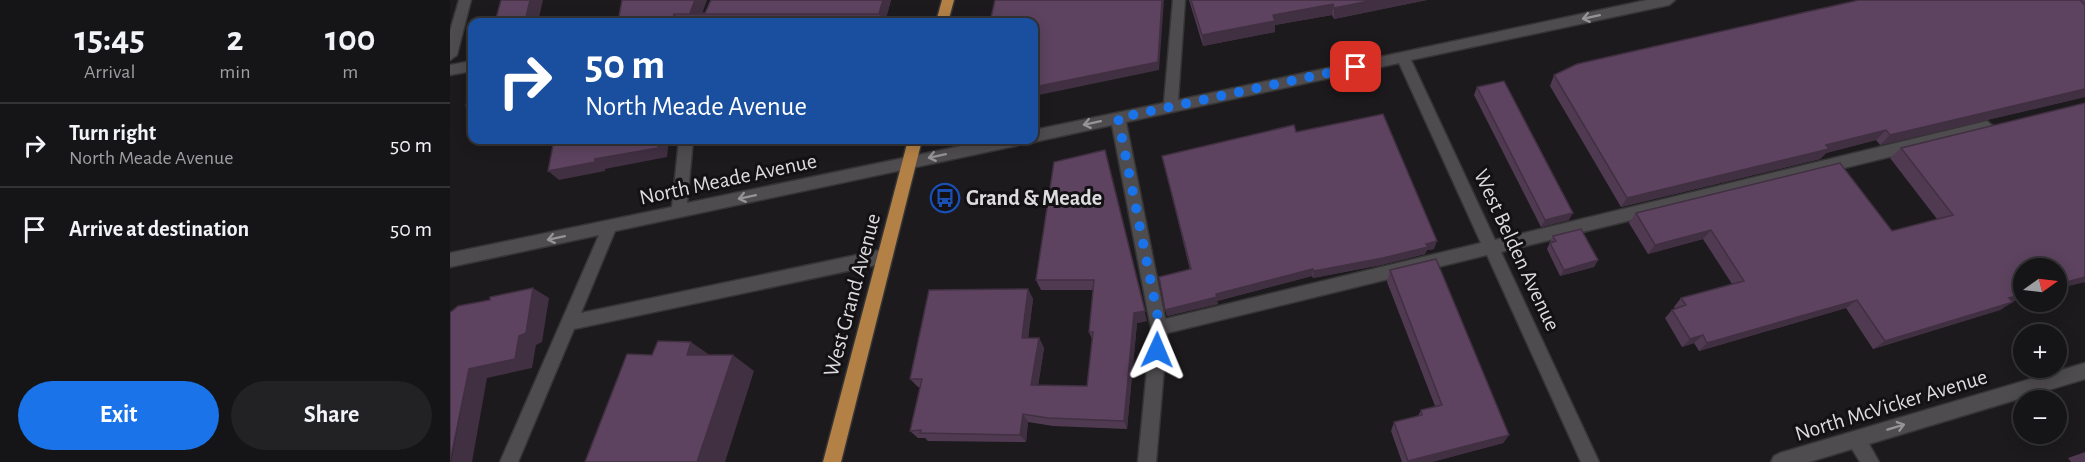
<!DOCTYPE html>
<html lang="en">
<head>
<meta charset="utf-8">
<style>
	:root { --surface:#151416; --page:#222123; --text:#f1f3f6; --muted:#9d9ea1; --line:#343335; --accent:#1a73e8 }
	body { margin:0; font-family:"Alegreya Sans",sans-serif; background:var(--page); color:var(--text); height:100vh; display:flex; flex-direction:column; font-size:22px; white-space:nowrap }
	* { box-sizing:border-box; margin:0 }
	p { font-size:20px; color:var(--muted) }
	.icon { flex:none; width:33px; height:33px; fill:none; stroke:currentColor; stroke-width:2; stroke-linecap:round; stroke-linejoin:round }
	.map { position:relative; flex:1; overflow:hidden }
	.panel { display:flex; flex-direction:column; background:var(--surface); width:450px }
	.panel>* { flex:none }
	.banner { position:absolute; left:18px; top:18px; width:570px; height:126px; border-radius:12px; box-shadow:0 3px 15px #0003,0 0 0 2px var(--line); background:#1a4fa0; color:#fff; overflow:hidden }
	.needle { width:39px; rotate:76deg }
	.tools { position:absolute; left:1563px; top:258px; display:grid; gap:12px }
	.tools a { display:grid; place-items:center; width:54px; height:54px; border-radius:50%; background:var(--surface); box-shadow:0 3px 15px #0003,0 0 0 2px var(--line); font-size:30px }
	.pin { position:absolute; display:grid; place-items:center; width:51px; height:51px; color:#fff; margin:-26px; border-radius:12px; box-shadow:0 3px 9px #0006 }
	.me { position:absolute; width:66px; margin:-33px; rotate:1deg; stroke-linejoin:round; filter:drop-shadow(0 0 4px #0008) }
	.turn { display:flex; align-items:center; gap:21px; height:126px; padding:0 18px; font-size:27px }
	.turn .icon { width:78px; height:78px; stroke-width:2.5 }
	.turn b { display:block; font-size:42px; line-height:51px }
	.eta { display:flex; justify-content:space-evenly; align-items:center; height:102px; text-align:center }
	.eta b { font-size:36px; font-weight:700; line-height:42px }
	.action { display:flex; gap:12px; margin-top:auto; padding:12px 18px }
	.action a { flex:1; height:69px; border-radius:36px; background:var(--accent); color:#fff; font-size:24px; font-weight:700; line-height:69px; text-align:center }
	.action a+a { background:var(--page); color:var(--text) }
	ul { padding:0; list-style:none }
	li { display:flex; align-items:center; gap:18px; height:84px; padding:0 18px; border-top:2px solid var(--line) }
	li div { flex:1 }
	li b { display:block; font-size:22px }
	li em { font-style:normal }
	main { display:flex; flex:1; min-height:0 }
	.map>svg:first-child { display:block }
	.lines { fill:none; stroke-linecap:round; stroke-linejoin:round }
	.minor-casing { stroke:#363536; stroke-width:3 }
	.major-casing { stroke:#363536; stroke-width:3 }
	.minor { fill:#4f4c4f; fill-rule:evenodd }
	.major { fill:#b38146; fill-rule:evenodd }
	.wall { fill:#503a52 }
	.shaded-wall { fill:#412f42 }
	.building { fill:#5d435f; stroke:#412f42; stroke-width:1.5 }
	.oneway { stroke:#969496 }
	.route { stroke:#1a73e8; stroke-width:10; stroke-dasharray:0 18 }
	.labels { text-anchor:middle; dominant-baseline:central; stroke-width:6; stroke-linejoin:round; paint-order:stroke }
	.street-label { font-size:22px; fill:#dcdbdd; stroke:#131114 }
	.poi-label { font-size:22px; font-weight:bold; fill:#dcdbdd; stroke:#131114; text-anchor:start }
</style>
</head>
<body>
<main>
<section class="panel">
<div class="eta">
<div><b>15:45</b><p>Arrival</p></div>
<div><b>2</b><p>min</p></div>
<div><b>100</b><p>m</p></div>
</div>
<ul>
<li><svg class="icon" aria-label="right" viewBox="0 0 24 24"><path d="M7 20v-9h11M14 6l5 5-5 5"/></svg><div><b>Turn right</b><p>North Meade Avenue</p></div><em>50 m</em></li>
<li><svg class="icon" aria-label="arrive" viewBox="0 0 24 24"><path d="M6 21V4h12l-3 4 3 4H6"/></svg><div><b>Arrive at destination</b></div><em>50 m</em></li>
</ul>
<div class="action"><a>Exit</a><a>Share</a></div>
</section>
<div class="map">
<svg width="1635" height="462" viewBox="0 0 1635 462">
	<rect width="100%" height="100%" fill="#1c1a1d"/>
	<g class="lines">
		<g class="minor-casing">
			<path id="minor" d="M9,0H21L7,55L0,60V31Z
				M723,0H735L728,100L1197,0H1225L1219,5L961,60L1045,240L1537,121L1544,127L1537,133L1051,252L1149,462H1131L1037,255L717,333L706,462H688L701,328L662,125L584,142L579,140H584V130L714,103ZM949,63L1031,243L715,319L676,122Z
				M22,61V71L0,75V65Z
				M229,140H243L237,203L540,140H572L570,144L565,146L165,231L131,313L435,249L440,251L443,256L440,261L435,263L124,329L68,462H50L149,235L0,267V253L222,207Z
				M1635,363V379L1419,444L1429,462H1410L1402,449L1359,462H1321L1324,456L1330,453Z"/>
		</g>
		<g class="major-casing">
			<path id="major" d="M492,0H504L498,22H486Z
				M458,140H472L391,462H373Z"/>
		</g>
		<use href="#minor" class="minor"/>
		<use href="#major" class="major"/>
	</g>
	<path class="wall" d="M172,0L255,13L261,0H441L435,22H168Z
		M739,0H977L884,19L882,15L825,25V32L753,46Z
		M1409,0H1635V97L1430,145L1426,140L1376,153L1370,159L1171,207L1100,86L1104,75Z
		M1027,87L1119,220L1091,227L1024,95Z
		M1635,103V283L1634,282L1606,289V268L1574,298L1563,301L1550,310L1423,349L1396,308L1249,351L1244,343L1232,347L1215,318L1222,310L1225,309L1224,307L1231,298L1282,284L1253,239L1198,254L1179,223L1186,213L1442,231L1487,219L1440,158L1451,148Z
		M846,132L984,249L977,250L975,254L931,265L863,278L862,276L767,301L768,304L717,316L740,270L712,156Z
		M604,162L697,321L687,323L677,429L603,426L578,422L576,442L478,441L475,438H468L460,431L470,387H468L460,379L578,289L583,299L578,338H589L594,348L588,385L637,386L642,339L639,332L643,290H591L586,280Z
		M1103,236L1148,260L1144,267L1110,276L1097,249Z
		M940,270L1059,435L1053,443L982,462H952L941,431L944,422L968,416L971,410L985,406L937,282Z
		M1635,452V462H1621L1618,458Z"/>
	<path class="shaded-wall" d="M80,0H93L88,22H75Z
		M245,0H257L252,14L240,13Z
		M433,0H441L435,22H433L429,14Z
		M712,0H714L709,70L584,96V87Z
		M924,0H977L884,19V8Z
		M883,4L882,15L825,25V32L753,46L752,35L823,15Z
		M224,14L230,22H223Z
		M1635,89V97L1430,145L1440,135Z
		M22,105V111L16,106Z
		M1436,130L1426,140L1376,153L1370,159L1171,207L1177,198L1376,145Z
		M209,140H219L217,157L155,169V171L109,180L98,171Z
		M655,150L697,321L687,323L677,429L674,421Z
		M1123,213L1119,220L1091,227L1095,220Z
		M1261,230L1253,239L1198,254L1205,245Z
		M987,241L984,249L977,250L975,254L931,265L863,278L864,271Z
		M1148,260L1144,267L1110,276L1114,270Z
		M863,269L862,276L767,301L768,304L717,316L715,310L766,294Z
		M1635,277V281L1634,282L1606,289V285Z
		M83,288L99,298L92,342L86,345L82,368L37,378L22,462H1L19,369L69,336Z
		M578,289L583,299L577,348L572,338Z
		M1574,294V298L1546,306L1559,298Z
		M1407,300L1396,308L1249,351L1257,343Z
		M1563,302L1550,310L1423,349L1435,341Z
		M1253,335L1244,343L1232,347L1240,339Z
		M589,338L594,348L587,394L581,385Z
		M241,342L264,358L237,355Z
		M283,355L304,371L275,462H247Z
		M573,414L578,422L576,442L570,435Z
		M1059,435L1053,443L982,462H958Z"/>
	<path class="building" d="M51,0H80L75,22H45Z
		M172,0H245L240,13H255L261,0H433L429,14H224L223,22H168Z
		M545,0H712L708,62L584,87V22H540Z
		M741,0H924L884,8L883,4L823,15L825,21L752,35Z
		M1409,0H1630L1635,5V89L1440,135L1436,130L1376,145L1379,149L1177,198L1104,75L1127,64Z
		M22,73V105L16,106Z
		M1054,81L1123,213L1095,220L1027,87Z
		M1635,103V277L1606,285V268H1574V294L1559,298L1563,302L1435,341L1407,300L1257,343L1253,335L1240,339L1222,310L1236,305L1231,298L1294,281L1261,230L1205,245L1186,213L1390,163L1442,231L1503,215L1451,148Z
		M933,114L987,241L976,244L978,247L933,258L864,271L863,269L766,294L767,297L715,310L709,277L741,269L712,156L844,125L846,132Z
		M104,140H209L208,148L145,159V162L98,171Z
		M655,150L695,311L684,313L674,421L598,418L573,414L570,435L470,433L471,430L460,431L472,379H460L479,290L578,289L572,338H589L581,385L637,386L643,332H639L644,280H586L604,162Z
		M1131,229L1148,260L1114,270L1100,243L1106,241L1103,236Z
		M986,259L1059,435L958,461L944,422L972,415L971,410L992,405L940,270Z
		M83,288L76,333L69,336L65,359L19,369L0,462V312L2,311L8,306L40,300V297Z
		M208,341L241,342L237,355H283L247,462H135L177,354L202,355Z"/>
	<defs><path id="oneway-shaft" d="M-6 0H5M1.5-3L5.5 0L1.5 3" fill="none" stroke-width="1.6" stroke-linecap="round" stroke-linejoin="round" transform="scale(1.5)"/></defs>
	<g class="oneway">
		<use href="#oneway-shaft" transform="translate(1141 17) rotate(168)"/>
		<use href="#oneway-shaft" transform="translate(642 123) rotate(168)"/>
		<use href="#oneway-shaft" transform="translate(487 156) rotate(168)"/>
		<use href="#oneway-shaft" transform="translate(297 197) rotate(168)"/>
		<use href="#oneway-shaft" transform="translate(106 238) rotate(168)"/>
		<use href="#oneway-shaft" transform="translate(1446 427) rotate(-17)"/>
	</g>
	<g class="lines">
		<path class="route" d="M707,350L710,328L668,118L906,67"/>
	</g>
	<defs>
		<g id="bus-ring" transform="scale(1.5)"><circle r="9.5" fill="#131114" stroke="#1a4fb4" stroke-width="1.5"/><path d="M-5-6H5V4H4V6H2V4H-2V6H-4V4H-5ZM-3.5-4V0h7V-4ZM-3.5 1.2v1.5H-2V1.2ZM2 1.2v1.5H3.5V1.2Z" fill="#1a4fb4"/></g>
	</defs>
	<g fill-rule="evenodd">
		<use href="#bus-ring" x="495" y="198"/>
	</g>
	<g class="labels">
		<g class="street-label">
			<text transform="translate(278 179) rotate(-12)">North Meade Avenue</text>
			<text transform="translate(1067 250) rotate(65)">West Belden Avenue</text>
			<text transform="translate(402 295) rotate(-75)">West Grand Avenue</text>
			<text transform="translate(1441 405) rotate(-17)">North McVicker Avenue</text>
		</g>
		<g class="poi-label">
			<text x="516" y="198">Grand &amp; Meade</text>
		</g>
	</g>
</svg>
<div class="tools">
<a><svg class="needle" viewBox="-14 -14 28 28"><path d="M0-13l5 13h-10z" fill="#e53935"/><path d="M0 13l5-13h-10z" fill="#9d9ea1"/></svg></a>
<a>+</a>
<a>−</a>
</div>
<div class="pin" style="left:906px;top:67px;background:#d93025"><svg class="icon" aria-label="arrive" viewBox="0 0 24 24"><path d="M6 21V4h12l-3 4 3 4H6"/></svg></div>
<svg class="me" style="left:707px;top:350px" viewBox="-20 -20 40 40"><path d="M0-17L14 15 0 8-14 15z" fill="#1a73e8" stroke="#fff" stroke-width="4"/></svg>
<div class="banner">
<div class="turn"><svg class="icon" aria-label="right" viewBox="0 0 24 24"><path d="M7 20v-9h11M14 6l5 5-5 5"/></svg><div><b>50 m</b>North Meade Avenue</div></div>
</div>
</div>
</main>
</body>
</html>
